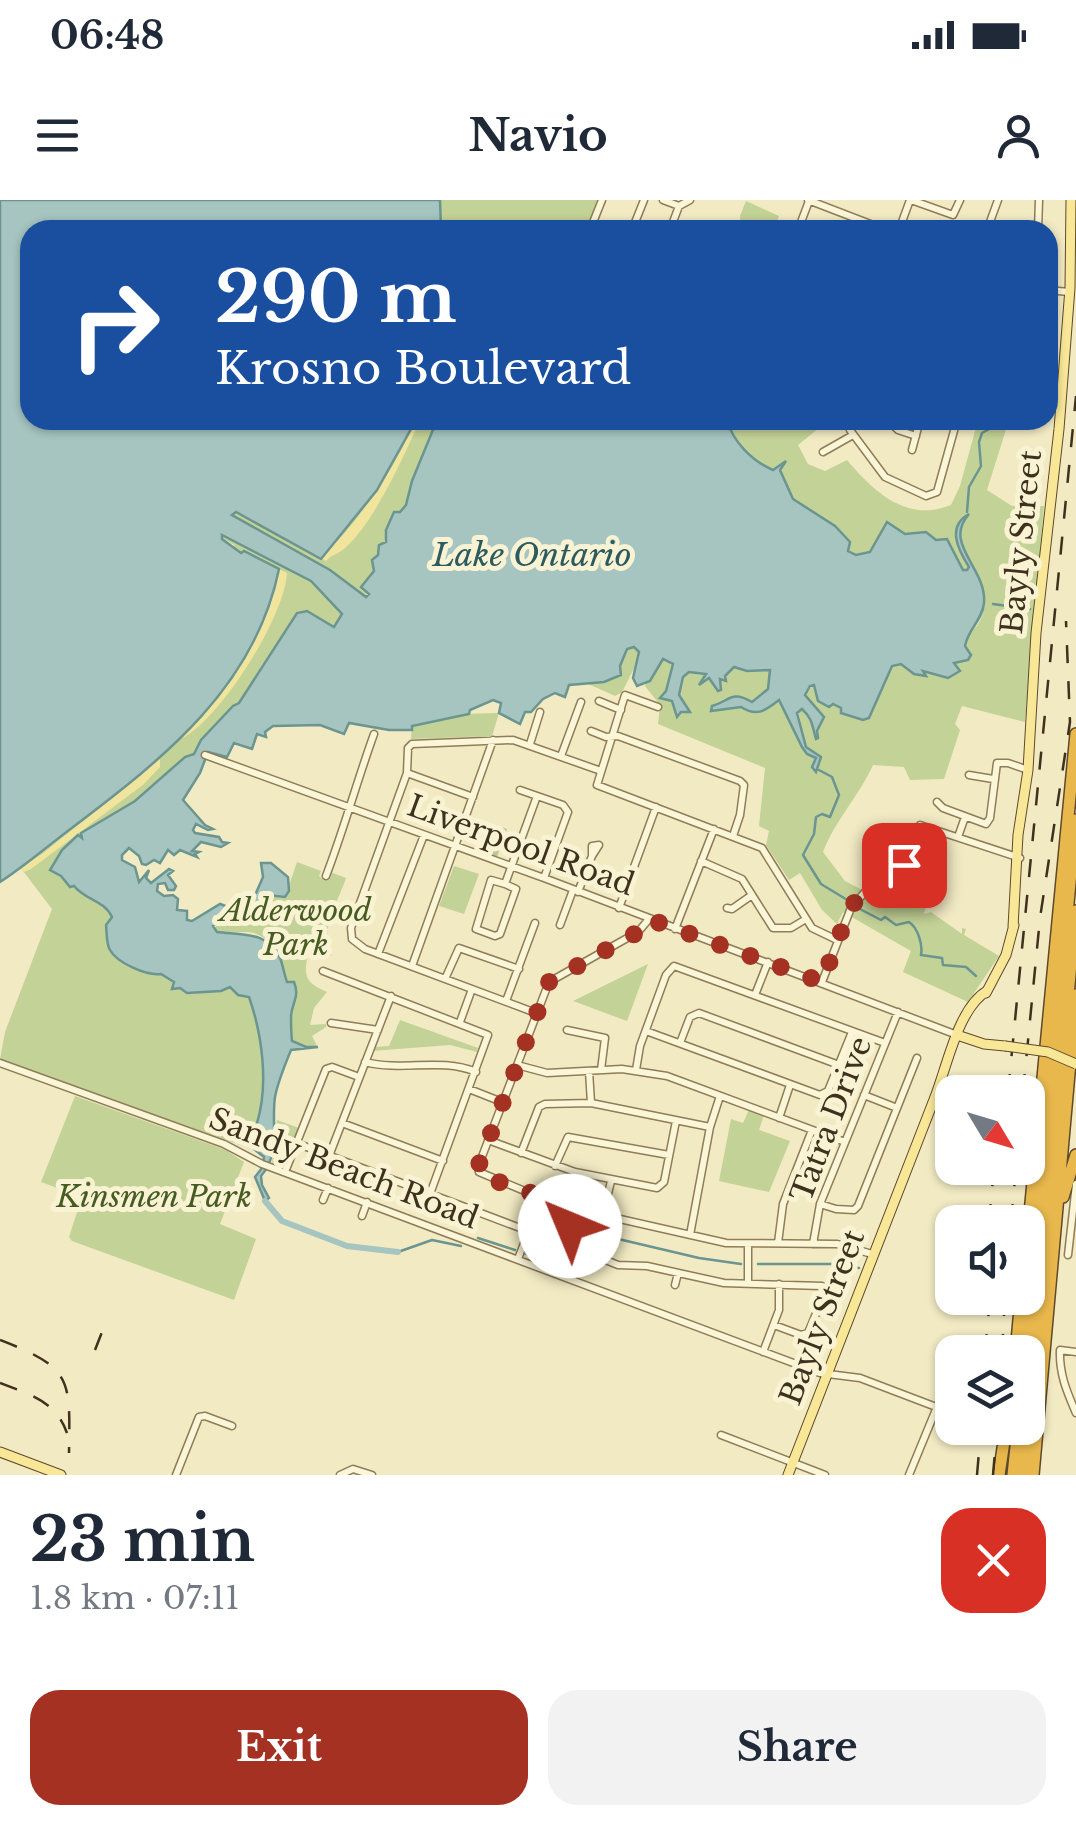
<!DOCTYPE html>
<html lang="en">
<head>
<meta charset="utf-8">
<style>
	:root { --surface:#fff; --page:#f2f2f3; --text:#1f2937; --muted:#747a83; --accent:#a43122 }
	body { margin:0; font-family:"Libre Baskerville",serif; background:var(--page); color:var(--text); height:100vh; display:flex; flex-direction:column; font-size:38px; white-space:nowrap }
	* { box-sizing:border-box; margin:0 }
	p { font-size:32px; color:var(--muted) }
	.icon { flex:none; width:55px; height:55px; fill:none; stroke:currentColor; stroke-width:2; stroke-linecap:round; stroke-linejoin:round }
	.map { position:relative; height:1275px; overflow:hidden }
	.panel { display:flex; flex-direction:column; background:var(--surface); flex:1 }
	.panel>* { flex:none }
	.hud { position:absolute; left:20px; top:20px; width:1038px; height:210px; border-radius:30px; box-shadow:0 2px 8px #0004; background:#1a4fa0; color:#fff; overflow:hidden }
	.needle { width:65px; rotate:128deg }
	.buttons { position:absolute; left:935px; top:875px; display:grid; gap:20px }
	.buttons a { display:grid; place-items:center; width:110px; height:110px; border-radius:20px; background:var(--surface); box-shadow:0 2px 8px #0004; font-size:50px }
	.pin { position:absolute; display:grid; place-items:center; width:85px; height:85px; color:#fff; margin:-42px; border-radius:20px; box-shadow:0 5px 15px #0006 }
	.me { position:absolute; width:110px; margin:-55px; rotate:315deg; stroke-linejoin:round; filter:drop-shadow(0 0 8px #0008) }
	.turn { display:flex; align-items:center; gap:35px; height:210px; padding:0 30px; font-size:45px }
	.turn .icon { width:130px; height:130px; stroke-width:2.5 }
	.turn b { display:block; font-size:70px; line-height:85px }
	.round { display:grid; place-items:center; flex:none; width:105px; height:105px; border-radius:30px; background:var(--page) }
	.summary { display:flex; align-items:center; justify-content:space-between; height:170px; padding:0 30px }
	h1 { font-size:60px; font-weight:700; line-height:75px }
	.primary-button { display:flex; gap:20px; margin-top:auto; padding:20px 30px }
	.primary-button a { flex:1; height:115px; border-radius:30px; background:var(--accent); color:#fff; font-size:40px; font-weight:700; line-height:115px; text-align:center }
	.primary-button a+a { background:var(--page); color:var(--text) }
	.status { display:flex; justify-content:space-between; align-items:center; height:70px; padding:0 50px; background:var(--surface); direction:ltr }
	.status svg { height:28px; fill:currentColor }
	header { display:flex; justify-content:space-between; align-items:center; height:130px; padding:0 30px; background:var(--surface); font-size:45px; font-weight:700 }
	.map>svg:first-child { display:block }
	.green { fill:#c3d296 }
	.sand { fill:#f1e59e }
	.cemetery { fill:#bac696 }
	.water { fill:#a6c5c0; stroke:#6b9590; stroke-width:2.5 }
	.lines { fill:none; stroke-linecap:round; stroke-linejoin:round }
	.stream { stroke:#6b9590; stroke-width:2.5 }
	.river { stroke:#a6c5c0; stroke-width:6 }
	.minor-casing { stroke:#8f7c58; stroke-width:9 }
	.major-casing { stroke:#5d492c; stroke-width:11 }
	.highway-casing { stroke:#5d492c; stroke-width:14 }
	.minor { stroke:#fcf6d8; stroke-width:6 }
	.major { stroke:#f9e798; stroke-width:9 }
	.highway { stroke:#e9b84d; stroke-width:11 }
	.rail { stroke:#3e311d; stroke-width:2.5; stroke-dasharray:18 18; stroke-linecap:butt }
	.major-bridge-casing { stroke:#5d492c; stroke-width:11; stroke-linecap:butt }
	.major-bridge { stroke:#f9e798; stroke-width:9 }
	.route { stroke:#a43122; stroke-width:18; stroke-dasharray:0 32.4 }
	.labels { text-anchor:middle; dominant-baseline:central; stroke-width:10; stroke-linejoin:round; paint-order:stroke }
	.street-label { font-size:30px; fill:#3e311d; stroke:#f9f3d4 }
	.park-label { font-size:30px; font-style:italic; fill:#465c22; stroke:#f9f3d4 }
	.water-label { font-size:32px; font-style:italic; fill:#2b5b5f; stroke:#f9f3d4 }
</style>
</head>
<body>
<div class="status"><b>06:48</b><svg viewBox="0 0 49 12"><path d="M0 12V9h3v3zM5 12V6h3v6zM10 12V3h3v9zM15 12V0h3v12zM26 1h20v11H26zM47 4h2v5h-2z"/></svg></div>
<header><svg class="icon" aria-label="menu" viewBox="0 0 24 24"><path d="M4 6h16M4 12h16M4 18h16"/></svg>Navio<svg class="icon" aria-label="person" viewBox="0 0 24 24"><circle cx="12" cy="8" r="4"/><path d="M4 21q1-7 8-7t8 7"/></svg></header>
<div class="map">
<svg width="1076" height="1275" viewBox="0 0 1076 1275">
	<rect width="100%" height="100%" fill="#f2eac3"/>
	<path class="green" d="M440,0H599L586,30H441Z
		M746,1L779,16L774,30H741L740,16Z
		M416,220H437L412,281L406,305L400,312H394C386,330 386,349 372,360L374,370L369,378L366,398L330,370L232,316L236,312L321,359L377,290Z
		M727,220H829L798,245L808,264L825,271L847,260C874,292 907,323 951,305L960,286L978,220H1009L987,290L1012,306H1044L1025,522L962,506L955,524L960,530L944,579L910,580L904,567L873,565C859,596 836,619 823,652L845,681L870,694L906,671L932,681L924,714L931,712L962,734V728L966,729L964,735L999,756L968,802L903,772L911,751L843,712L837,724L822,710L800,673L789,680L766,645L769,631L759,626L765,568L658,524L660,505L645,486L656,458L676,454L679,495L690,458L714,479H722L732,461L774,454L770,504L779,500L805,546L798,509H802L816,531L824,517L805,495L814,484L833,504L842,509L841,514L862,520L869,519L882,489L864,464H901L948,478L954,464L962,459C960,441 969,437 978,424C991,405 979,380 971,361H965L969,367L963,370L954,355L914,332L905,334L891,390L794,310L780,269C756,270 734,242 727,220Z
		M225,334L311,381L343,415L335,427L307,411L297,413L239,503L233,506L202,539L194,554L185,557L135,601L103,619L81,638L79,636L62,650L57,662L110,703L161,773L167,777L248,787C260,830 269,878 258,922C255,931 249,933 245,942L251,949L0,859L5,832L52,709L20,667C42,656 61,636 81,621C169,556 256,482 279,369L233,349L234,345L222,338Z
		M647,443L622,492L615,496L586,483L615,451Z
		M499,513L492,536L411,539L412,526L460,514Z
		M297,662L321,671L319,676L325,681L331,677L330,672L346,678C338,702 318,733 332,756L320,752L308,755C303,777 306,783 327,792L314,808L310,825L326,824V827L312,836L317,846L306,847L292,841C287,811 292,734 246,732C235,732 226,734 214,732L217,722L240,715L267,695L285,697Z
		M454,666L479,674L464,714L439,706Z
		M648,764L627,821L573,801Z
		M400,820L478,848L477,852L450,845L372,851L374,847L389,846Z
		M75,896L226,950L244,962L220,1024L256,1039L234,1100L72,1041L69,1037L82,997L41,982Z
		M749,910L764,915L759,930L790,941L769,992L719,981L731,919L743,923Z
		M277,920L299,928L285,966L282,968L272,963Z"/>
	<path class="sand" d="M416,220H420C404,256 374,323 345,348C339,354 332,354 326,361L321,358C361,319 393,271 416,220Z
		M279,369L287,373C285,416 221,519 181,539C228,485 264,441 279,369Z
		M160,559V567L144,584L31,669L24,672L20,667L42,654Z"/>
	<path class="cemetery" d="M495,625L507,629L497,657L484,653Z"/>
	<path class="water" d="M0,0H440L441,30H30V220H416L377,290L321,359L236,312L232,315L330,370L366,397L369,394L361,387L374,371L372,360L378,355L379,345L386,342V330L394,312H400L406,305L412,281L437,220H727C733,242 752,261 773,270L786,261L780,270L793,299L835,326L850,342L848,351L856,355L870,352L887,322L905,334L926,332L936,340L947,339L963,370H967L969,367C957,348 947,326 969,314C942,344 987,368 984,403C982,421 968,429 965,446L971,455L968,460L954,463L960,471L948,478L923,471L926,476L914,474L901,464L892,466L869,518L863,520L841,513V508L833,504L829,507L818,501L814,485L810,486L805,495L824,517L817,531L818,538L816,539C812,526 813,519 802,509L797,513L806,547L821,557L816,572L812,567L816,558L807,554L802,547L779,500C765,511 757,517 741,507L711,511L712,506C730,501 731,490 752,502L768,489L770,470L747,471L734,467L725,476L726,481L720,479L721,490L718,491L709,478L699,485L706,474L689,472L683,477L679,495L690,512H681L677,517L672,501L660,498L666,491L673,464L663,459L650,481L637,486L633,478L639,452L634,447L627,449L620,466L621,475L604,482L569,485L565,497L555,493L543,499L531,512H525L520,524L499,513L501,503L493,500L470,510L469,514L412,526V530H389L349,523L344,534L320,525L273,526L265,532L266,537L257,534L252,549L234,543L227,557L208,552L200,573L183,600L205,625L213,629L208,630L196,624L193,630L195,633L219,637L222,642L228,643L221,647L201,642L192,651L199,652L195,654L197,657L180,650L174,655L168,650L160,663L154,660L146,665L142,664L139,656L129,648L122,655V660L135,667L139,682L149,670L146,678L151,683L169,669L173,671L168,675L176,686L174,690H168L165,683L158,684L157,691L164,696L173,695L178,699L177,710L187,711V720L192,721L220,704L231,708L235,700L256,693L263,677L261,663H271L288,677L289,691L285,697L267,695L240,715H227L213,726L217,732C240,735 269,731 280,758C283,765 284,774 287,782H294C300,797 292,802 291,816C291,824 291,832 292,841L306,847H318L291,850C285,865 278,881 275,897C271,923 281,954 261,976L262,985L269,998L265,1001L255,977L262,968L264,957L245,942C248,934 255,931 257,923C269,884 262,834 249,797L238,795L230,787L221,791L187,793L180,788L172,789L174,782L161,774C147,776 117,763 110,750C106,743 107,733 106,725L112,717C104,700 85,700 74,686L70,687L61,676L50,670L62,650L78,635L82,638L81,633L135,601L185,557L194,554L201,540L233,506L239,503L297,413L307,411L334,427L342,414L311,381L222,335V339L241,353L244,351L279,369C255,487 164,558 73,627C49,645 26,665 0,682Z"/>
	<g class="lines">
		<path class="stream" d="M967,312L969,287L981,266L979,242L982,233L991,228L995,220
			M993,404L1030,409
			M819,570L832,577L839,595L830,617L822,614L816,617L814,634L803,655L821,684L849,701
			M856,707L881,720L885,717L896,725L909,722C918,728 923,745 921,755L942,758L943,765L966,767L976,776
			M478,1038L515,1050
			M582,1041L597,1034L699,1058L741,1064
			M398,1052L432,1040L461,1046
			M525,1053L539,1059L564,1048
			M758,1064H834L859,1068"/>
		<path class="river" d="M265,1001L282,1021L347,1046L398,1052"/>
		<g class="minor-casing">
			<path id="minor" d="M663,0L679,6
				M808,0L886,30
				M911,0L953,15L960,0
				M590,30L602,0
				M632,30L644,0
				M670,30L679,6L690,0
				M798,30L809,1
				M899,30L910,0
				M987,30L998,0
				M1038,30L1039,0
				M1048,90L1069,92
				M854,220L850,230L885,277L926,296L937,292L957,220
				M888,220L898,230L916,236
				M912,250L920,220
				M823,252L853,235
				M599,501L621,510
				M658,507L625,495L597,585L762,648L812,728L837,740
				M591,531L606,537L618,536L740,581L744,585L740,615L733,636
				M530,544L540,512
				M205,555L544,678L957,835
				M561,556L581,502
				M407,573L473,597
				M969,575L993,579
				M520,590L563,605L568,612L544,678
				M937,602L943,608L986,624L990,618L997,563H1008L1028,570
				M958,637L965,617
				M701,661L742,679L773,728H791L806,719
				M326,676C344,629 357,581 374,534
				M505,684L491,680L476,729L495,736L500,734L516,689L505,684L537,596
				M578,692L592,656V646L599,645L592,656
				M619,708L656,607
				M727,708L732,709L752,695
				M649,719L638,732L549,782L478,967L479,972L558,1005L726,1043L837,1044L872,1054
				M560,725L573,690
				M675,729L714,629
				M378,754L424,635
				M412,766L493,540
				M323,771L488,835L430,994
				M445,779L459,748L519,769
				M822,782L851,708L865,692L903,668L920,625L1020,658
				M755,795L768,762
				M506,801L535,723
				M536,813L365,749L352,739L351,728L407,573L408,548L412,544L513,540L601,571
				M460,822L472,789
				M331,823L378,830
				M567,830L605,838L601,870
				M646,831L820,895L828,891L852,832
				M680,843L690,817L699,813L839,865
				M365,862C403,872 440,857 476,872
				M0,863L224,944L262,964L820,1173L860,1178L952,1213
				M517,865L547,873L622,869L667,876L845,942
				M636,870L640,846L666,775L674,766L885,843
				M589,871L591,903
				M469,889L502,902
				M864,895L897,908
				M779,918L790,885
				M342,923L443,961
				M488,940L575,972L657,988L664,982L676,921
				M296,943L528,1031
				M521,953L539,907L545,904L591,903L710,927
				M329,956L391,796
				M555,966L568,937L669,955
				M285,972L326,869L332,867L359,877
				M323,1000L328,988
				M820,1004L836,1009L854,1010L858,1006L917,858
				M575,1009L568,1045L618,1065L647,1066L724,1083L822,1086L825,1092L808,1133L801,1135L774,1125
				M603,1015L611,981
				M362,1016L367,1002
				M690,1035L710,927L720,896
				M778,1043L783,1004L812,930
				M813,1044L820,1004L898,812
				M1068,1055L1076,984
				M518,1059L541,999
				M748,1083V1044
				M675,1085L678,1073
				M763,1152L779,1110V1084
				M1076,1152L1060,1150C1059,1174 1067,1192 1076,1213
				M721,1235L825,1275
				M176,1275L199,1217L205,1216L232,1226
				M340,1275L353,1269L372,1275
				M909,1275L937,1207"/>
		</g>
		<g class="major-casing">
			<path id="major" d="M1013,727L1018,635L1028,570L1036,433L1059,229L1070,88L1071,0
				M986,793L1006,755L1014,725
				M957,835L984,844L1005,846
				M0,1252L61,1275
				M788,1275L935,897C947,867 958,808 987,791"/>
		</g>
		<g class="highway-casing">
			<path id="highway" d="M1063,997L1076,955
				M1028,1034L1076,534
				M1016,1152L1021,1098
				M1025,1152L1076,620
				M1028,1218L1076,711
				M999,1275L1006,1228
				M1013,1275L1018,1228
				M1022,1275L1027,1228
				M1033,1275L1076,795"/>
		</g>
		<use href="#minor" class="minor"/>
		<use href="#major" class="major"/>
		<use href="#highway" class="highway"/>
		<path class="rail" d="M1008,892L1076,196
			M1023,892L1040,718L1070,522L1066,421
			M989,1022L994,968
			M1011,1022L1016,968
			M0,1140C73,1168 70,1179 69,1253
			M95,1150L102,1132
			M985,1152L990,1098
			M1002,1152L1005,1098
			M0,1183C29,1194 56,1201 67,1233
			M977,1275L981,1228
			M993,1275L997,1228"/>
		<g class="major-bridge-casing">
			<path id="major-bridge" d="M1005,846L1048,852L1076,864"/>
		</g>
		<use href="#major-bridge" class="major-bridge"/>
	</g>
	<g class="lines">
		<path class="route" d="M570,1026L574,1008L482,976L478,967L549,782L638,732L649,719L822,782L850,708L861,695L904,665"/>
	</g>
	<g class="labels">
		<g class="street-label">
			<text transform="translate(1021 342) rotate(-84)">Bayly Street</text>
			<text transform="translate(521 645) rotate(20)">Liverpool Road</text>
			<text transform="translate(831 919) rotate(-69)">Tatra Drive</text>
			<text transform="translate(344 968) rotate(21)">Sandy Beach Road</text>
			<text transform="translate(822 1117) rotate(-69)">Bayly Street</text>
		</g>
		<g class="park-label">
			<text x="296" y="710">Alderwood<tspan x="296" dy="34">Park</tspan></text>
			<text x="154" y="996">Kinsmen Park</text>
		</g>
		<g class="water-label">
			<text x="532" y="355">Lake Ontario</text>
		</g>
	</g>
</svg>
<div class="buttons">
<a><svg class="needle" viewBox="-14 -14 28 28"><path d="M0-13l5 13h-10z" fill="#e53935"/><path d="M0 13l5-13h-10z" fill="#747a83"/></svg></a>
<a><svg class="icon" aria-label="sound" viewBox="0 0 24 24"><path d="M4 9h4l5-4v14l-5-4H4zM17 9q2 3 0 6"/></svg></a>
<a><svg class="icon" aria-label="layers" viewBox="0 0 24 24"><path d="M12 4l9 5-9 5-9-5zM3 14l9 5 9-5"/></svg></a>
</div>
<div class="pin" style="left:904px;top:665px;background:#d93025"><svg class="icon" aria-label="arrive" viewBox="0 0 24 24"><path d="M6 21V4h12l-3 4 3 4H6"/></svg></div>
<svg class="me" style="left:570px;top:1026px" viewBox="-20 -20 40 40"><circle r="19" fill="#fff"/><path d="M0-13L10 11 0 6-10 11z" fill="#a43122"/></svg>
<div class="hud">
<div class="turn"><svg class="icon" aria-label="right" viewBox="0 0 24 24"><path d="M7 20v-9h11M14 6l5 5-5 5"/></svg><div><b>290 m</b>Krosno Boulevard</div></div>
</div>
</div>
<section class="panel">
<div class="summary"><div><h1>23 min</h1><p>1.8 km · 07:11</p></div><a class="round" style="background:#d93025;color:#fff"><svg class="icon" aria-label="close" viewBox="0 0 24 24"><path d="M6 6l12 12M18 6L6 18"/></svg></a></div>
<div class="primary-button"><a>Exit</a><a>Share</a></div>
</section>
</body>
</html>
